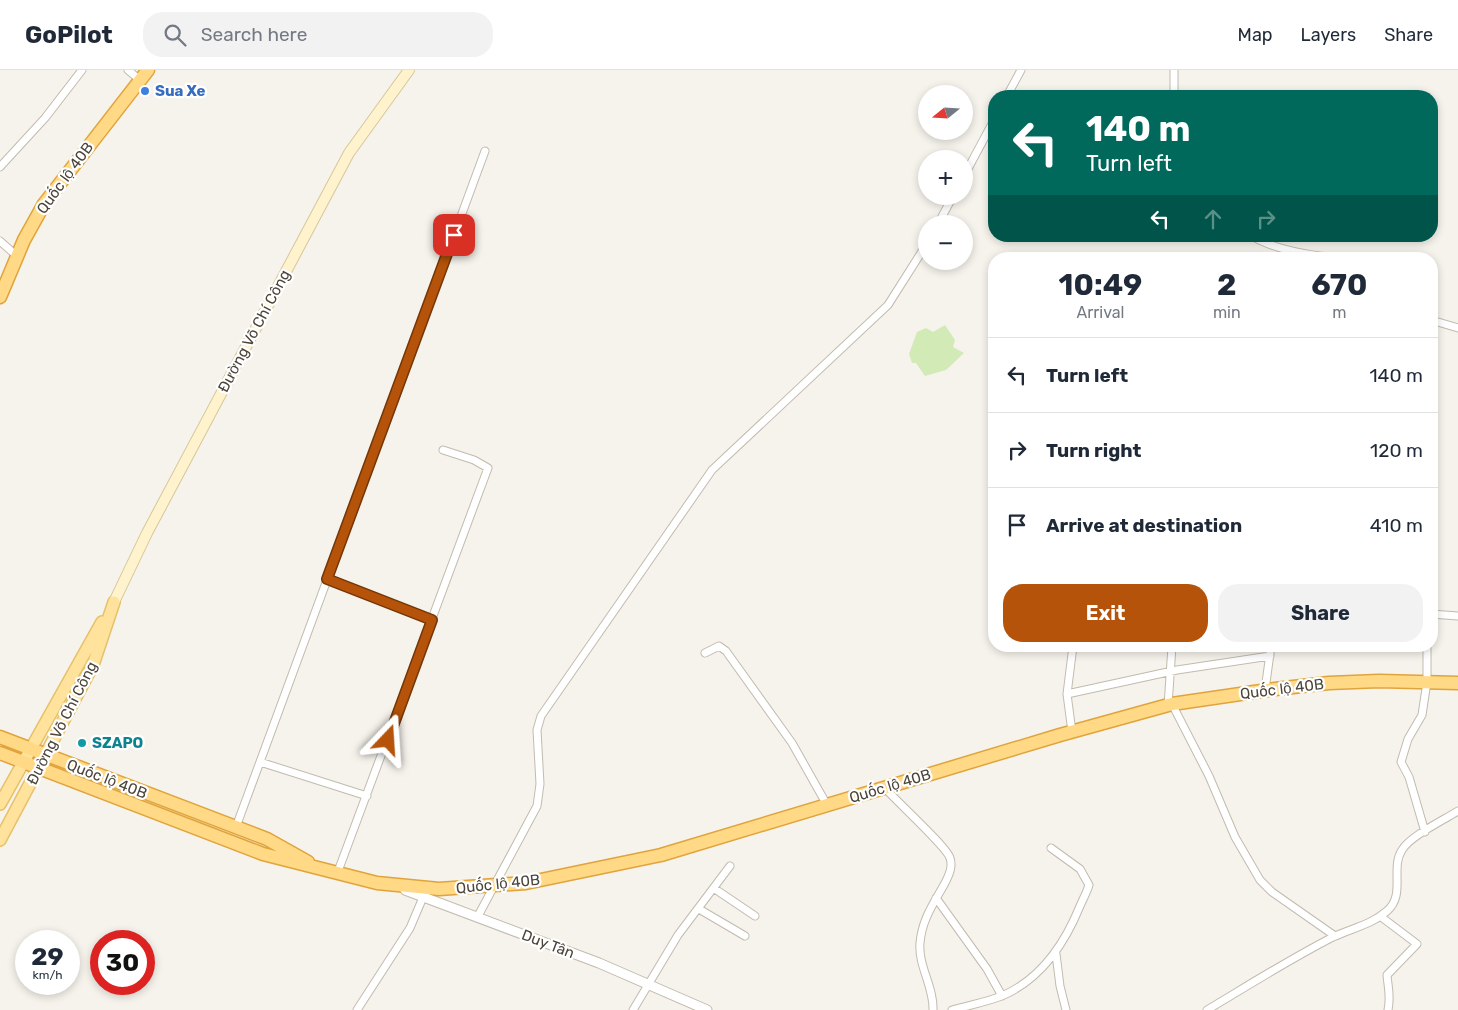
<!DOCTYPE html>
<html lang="en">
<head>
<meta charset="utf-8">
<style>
	:root { --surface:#fff; --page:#f2f2f3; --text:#1f2937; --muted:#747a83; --line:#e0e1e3; --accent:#b45309 }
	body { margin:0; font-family:Rubik,sans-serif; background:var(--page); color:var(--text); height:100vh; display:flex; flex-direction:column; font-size:19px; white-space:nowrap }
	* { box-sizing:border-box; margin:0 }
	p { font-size:16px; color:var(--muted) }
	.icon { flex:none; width:28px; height:28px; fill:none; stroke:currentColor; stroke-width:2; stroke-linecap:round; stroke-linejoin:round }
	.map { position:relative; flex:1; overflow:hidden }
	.panel { position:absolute; left:988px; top:182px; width:450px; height:400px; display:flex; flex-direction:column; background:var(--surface); border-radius:20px; box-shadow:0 2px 8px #0003 }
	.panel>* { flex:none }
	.guide { position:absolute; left:988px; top:20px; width:450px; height:152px; border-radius:20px; box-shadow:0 2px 8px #0003; background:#00695c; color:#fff; overflow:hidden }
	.needle { width:32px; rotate:252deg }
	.fabs { position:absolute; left:918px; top:15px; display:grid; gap:10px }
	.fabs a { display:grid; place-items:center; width:55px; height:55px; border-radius:50%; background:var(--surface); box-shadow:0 2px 8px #0003; font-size:25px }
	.speed { position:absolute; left:15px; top:860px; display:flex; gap:10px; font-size:25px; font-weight:700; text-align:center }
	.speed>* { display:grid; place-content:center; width:65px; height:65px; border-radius:50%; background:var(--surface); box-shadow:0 2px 8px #0003; line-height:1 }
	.speed small { font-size:12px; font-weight:400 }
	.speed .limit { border:8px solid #d22; background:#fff; color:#111 }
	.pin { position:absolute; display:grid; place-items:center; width:42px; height:42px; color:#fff; margin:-21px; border-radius:10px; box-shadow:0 2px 8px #0006 }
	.me { position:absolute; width:55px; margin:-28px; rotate:20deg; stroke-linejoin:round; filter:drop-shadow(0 0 4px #0008) }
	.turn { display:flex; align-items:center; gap:18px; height:105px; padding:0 15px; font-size:22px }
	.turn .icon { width:65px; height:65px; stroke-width:2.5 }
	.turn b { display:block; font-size:35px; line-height:42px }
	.lanes { display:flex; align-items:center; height:48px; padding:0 15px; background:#0003; justify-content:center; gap:25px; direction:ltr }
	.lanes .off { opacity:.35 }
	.eta { display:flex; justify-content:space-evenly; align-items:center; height:85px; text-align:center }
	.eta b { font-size:30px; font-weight:700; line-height:35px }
	.cta { display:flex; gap:10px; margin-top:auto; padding:10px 15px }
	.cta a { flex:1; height:58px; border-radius:20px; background:var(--accent); color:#fff; font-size:20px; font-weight:700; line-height:58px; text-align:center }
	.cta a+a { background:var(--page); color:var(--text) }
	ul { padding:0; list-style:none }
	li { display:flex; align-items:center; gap:15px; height:75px; padding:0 15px; border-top:1px solid var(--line) }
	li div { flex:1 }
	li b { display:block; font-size:19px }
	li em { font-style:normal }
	header { display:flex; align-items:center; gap:30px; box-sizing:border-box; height:70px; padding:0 25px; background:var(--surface); border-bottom:1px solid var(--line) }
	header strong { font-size:24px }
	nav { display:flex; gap:28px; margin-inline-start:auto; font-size:18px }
	.search { width:350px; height:45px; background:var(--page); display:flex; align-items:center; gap:12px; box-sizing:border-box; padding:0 18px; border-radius:20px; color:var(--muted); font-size:19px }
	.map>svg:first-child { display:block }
	.green { fill:#d2eab5 }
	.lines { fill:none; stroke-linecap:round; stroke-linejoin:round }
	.minor-casing { stroke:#c2bbae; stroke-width:9 }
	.tertiary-casing { stroke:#c2bbae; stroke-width:11 }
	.secondary-casing { stroke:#d6c79b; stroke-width:12 }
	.primary-casing { stroke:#e6c16a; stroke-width:14 }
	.trunk-casing { stroke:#e0a43c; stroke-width:15 }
	.minor { stroke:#fff; stroke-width:7 }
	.tertiary { stroke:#fff; stroke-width:9 }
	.secondary { stroke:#fff3cd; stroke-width:10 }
	.primary { stroke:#ffe39c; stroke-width:11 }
	.trunk { stroke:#ffd985; stroke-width:12 }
	.route-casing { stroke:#753606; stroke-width:12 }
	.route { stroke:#b45309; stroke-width:9 }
	.shop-dot { fill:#3f7fe0; stroke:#fff; stroke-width:2 }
	.culture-dot { fill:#0f9aa8; stroke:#fff; stroke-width:2 }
	.labels { text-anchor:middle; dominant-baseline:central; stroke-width:4.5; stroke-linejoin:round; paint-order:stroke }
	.shop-label { font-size:15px; font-weight:bold; fill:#366cbe; stroke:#fff; text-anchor:start }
	.street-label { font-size:15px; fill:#4b4439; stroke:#fff }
	.culture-label { font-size:15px; font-weight:bold; fill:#0d838f; stroke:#fff; text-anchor:start }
</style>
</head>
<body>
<header>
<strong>GoPilot</strong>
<div class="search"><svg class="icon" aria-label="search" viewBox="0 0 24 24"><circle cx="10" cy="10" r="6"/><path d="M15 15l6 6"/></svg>Search here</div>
<nav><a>Map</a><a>Layers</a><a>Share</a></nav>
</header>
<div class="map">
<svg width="1458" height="940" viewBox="0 0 1458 940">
	<rect width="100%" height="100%" fill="#f6f3ec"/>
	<path class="green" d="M945,255L955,270L953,277L964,283L946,300L925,306L916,293H912L909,284L917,262L926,258L933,262Z"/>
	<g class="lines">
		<g class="minor-casing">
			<path id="minor" d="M128,0L140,10
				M1174,0V26
				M1007,26L1021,0
				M0,97L45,48L82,0
				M964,106L994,50
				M938,154L953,126
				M1252,166C1273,179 1303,184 1328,187C1339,188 1342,185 1355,189
				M0,171L17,186
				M1431,250L1458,258
				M327,509L431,550
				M1431,544L1458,546
				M705,583L719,576L726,581L792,673L827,735
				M1265,620L1271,576
				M1067,624L1177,600L1270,586
				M1172,634L1209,706L1235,767L1260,810L1272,822L1335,866
				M1168,636L1172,576
				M1072,662L1067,624L1073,576
				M260,692L367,726
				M885,718C897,732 947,777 950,788C953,797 949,805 945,813C934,833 922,849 920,873C918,896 934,917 933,940
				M236,757L485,81
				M1425,762L1409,707L1401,692L1408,669L1422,645L1427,612V576
				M337,804L488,398L474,390L443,380
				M715,819L755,846
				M936,828L987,899L1002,926
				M699,839L745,866
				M478,846L537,736L540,714L537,660L541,646L712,400L888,235L926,175
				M1380,846L1417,874L1387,905C1388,918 1391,926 1388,940
				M1056,884L1060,916L1066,940
				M357,940L410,858L424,825
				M633,940L678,865L730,796
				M952,940C969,935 988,932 1004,925C1042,908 1065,873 1080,836C1083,829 1087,822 1089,815L1080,799L1051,778
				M1207,940C1249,915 1290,889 1333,867C1352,858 1371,855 1387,841C1406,825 1390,798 1402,780C1410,766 1444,750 1458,741"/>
		</g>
		<g class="tertiary-casing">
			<path id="tertiary" d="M405,820L599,893L707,940"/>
		</g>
		<g class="secondary-casing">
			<path id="secondary" d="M114,532L147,463L349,83L409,0"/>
		</g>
		<g class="primary-casing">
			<path id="primary" d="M0,734L102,552
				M0,770L93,595L114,532"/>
		</g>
		<g class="trunk-casing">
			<path id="trunk" d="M0,227L24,170L44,134L148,0
				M0,667L267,769L308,792
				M0,683L263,784L377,813L439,819L526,813L661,785L1060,665L1172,634L1275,619L1329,613L1379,611L1458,613"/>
		</g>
		<use href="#minor" class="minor"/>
		<use href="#tertiary" class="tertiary"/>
		<use href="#secondary" class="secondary"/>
		<use href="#primary" class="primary"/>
		<use href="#trunk" class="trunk"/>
	</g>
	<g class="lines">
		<g class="route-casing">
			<path id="route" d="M388,670L432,550L327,509L454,165"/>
		</g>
		<use href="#route" class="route"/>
	</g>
	<circle class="shop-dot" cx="145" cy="21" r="5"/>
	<circle class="culture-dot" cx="82" cy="673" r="5"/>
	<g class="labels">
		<g class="shop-label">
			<text x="155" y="21">Sua Xe</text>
		</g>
		<g class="street-label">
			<text transform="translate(65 108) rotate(-54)">Quốc lộ 40B</text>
			<text transform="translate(254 261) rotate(-62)">Đường Võ Chí Công</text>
			<text transform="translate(1282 619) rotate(-7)">Quốc lộ 40B</text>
			<text transform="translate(62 653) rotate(-63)">Đường Võ Chí Công</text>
			<text transform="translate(107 709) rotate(21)">Quốc lộ 40B</text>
			<text transform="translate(890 716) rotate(-17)">Quốc lộ 40B</text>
			<text transform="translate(498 814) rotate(-6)">Quốc lộ 40B</text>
			<text transform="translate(548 874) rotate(21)">Duy Tân</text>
		</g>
		<g class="culture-label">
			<text x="92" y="673">SZAPO</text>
		</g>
	</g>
</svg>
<div class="fabs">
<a><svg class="needle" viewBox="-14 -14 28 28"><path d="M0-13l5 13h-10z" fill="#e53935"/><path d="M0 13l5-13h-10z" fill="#747a83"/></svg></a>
<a>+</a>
<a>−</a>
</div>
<div class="speed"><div>29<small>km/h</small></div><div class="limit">30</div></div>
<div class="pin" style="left:454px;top:165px;background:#d93025"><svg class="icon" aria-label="arrive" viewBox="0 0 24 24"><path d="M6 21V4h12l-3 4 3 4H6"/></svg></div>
<svg class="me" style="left:388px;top:670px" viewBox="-20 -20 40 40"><path d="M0-17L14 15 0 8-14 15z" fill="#b45309" stroke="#fff" stroke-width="4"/></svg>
<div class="guide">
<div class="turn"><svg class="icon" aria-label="left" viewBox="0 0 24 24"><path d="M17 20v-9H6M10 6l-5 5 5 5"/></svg><div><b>140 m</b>Turn left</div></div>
<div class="lanes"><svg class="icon" aria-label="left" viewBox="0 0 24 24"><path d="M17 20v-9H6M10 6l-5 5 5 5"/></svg><svg class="icon off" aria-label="ahead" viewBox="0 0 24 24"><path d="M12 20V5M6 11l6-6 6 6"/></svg><svg class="icon off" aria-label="right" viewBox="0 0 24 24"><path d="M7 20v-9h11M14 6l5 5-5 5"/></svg></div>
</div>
<section class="panel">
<div class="eta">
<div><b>10:49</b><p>Arrival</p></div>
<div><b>2</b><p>min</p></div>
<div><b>670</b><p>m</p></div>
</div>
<ul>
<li><svg class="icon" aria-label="left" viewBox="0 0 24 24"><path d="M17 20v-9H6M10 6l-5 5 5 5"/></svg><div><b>Turn left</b></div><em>140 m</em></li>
<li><svg class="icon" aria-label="right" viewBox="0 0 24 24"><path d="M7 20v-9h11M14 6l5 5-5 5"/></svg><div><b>Turn right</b></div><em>120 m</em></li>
<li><svg class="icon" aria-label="arrive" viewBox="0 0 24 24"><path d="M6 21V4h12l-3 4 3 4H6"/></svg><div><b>Arrive at destination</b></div><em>410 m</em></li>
</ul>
<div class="cta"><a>Exit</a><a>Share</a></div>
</section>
</div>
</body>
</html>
